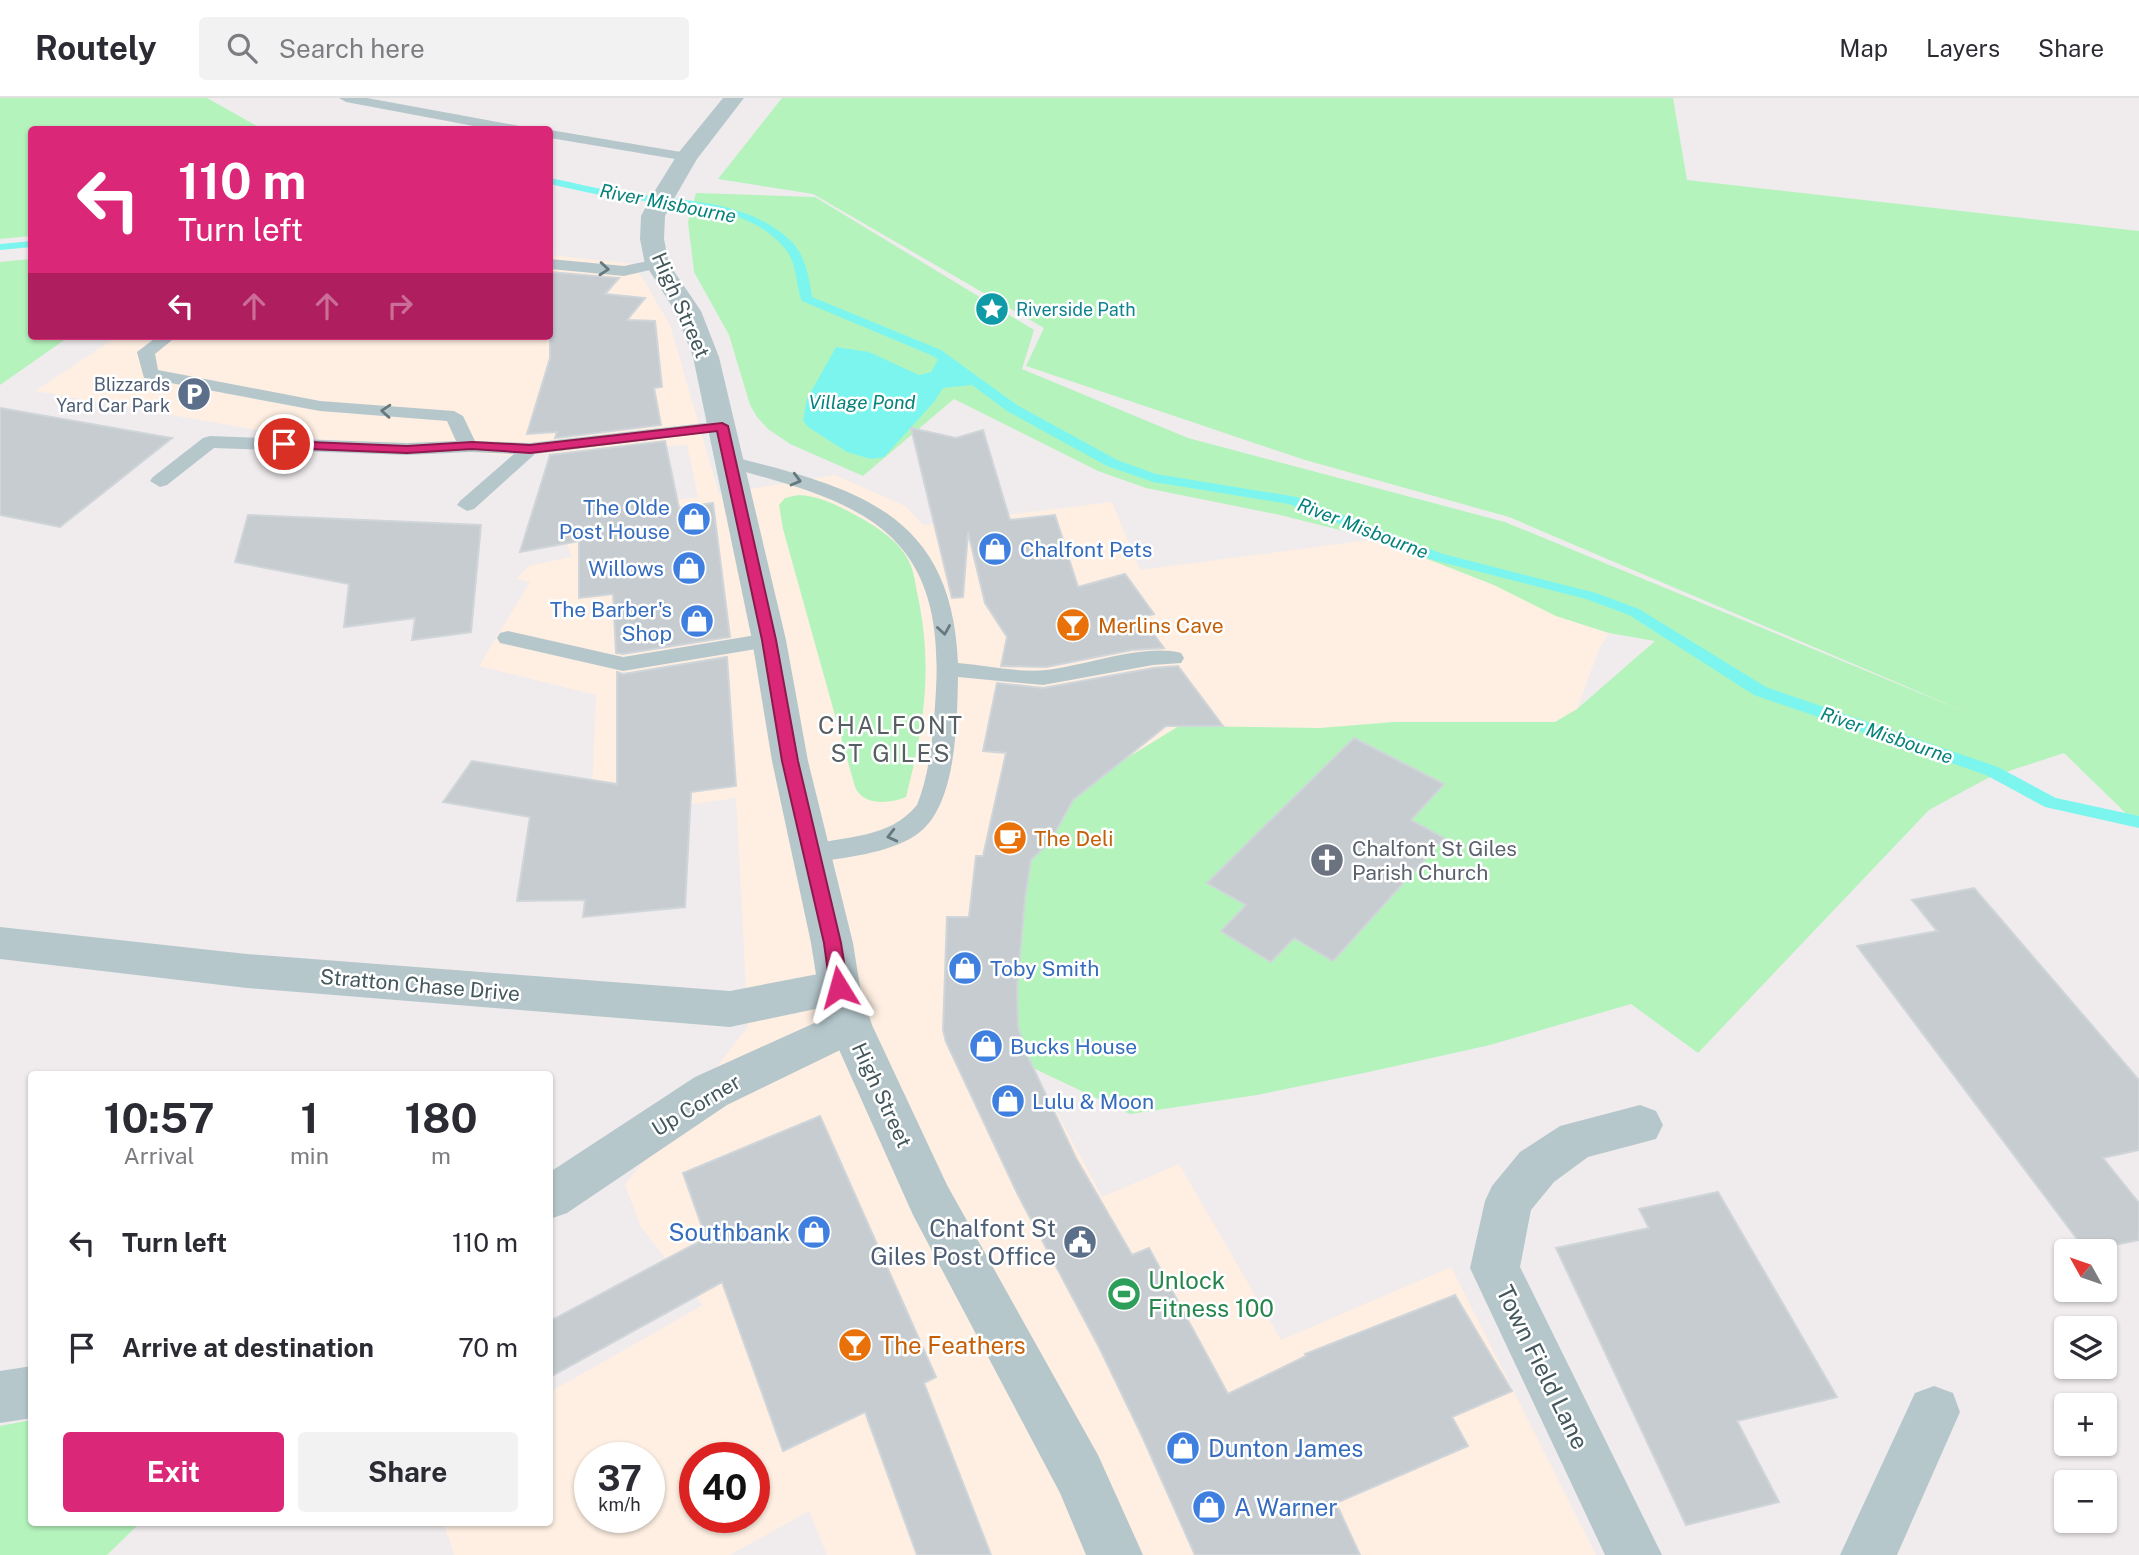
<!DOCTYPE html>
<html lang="en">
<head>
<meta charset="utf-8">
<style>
	:root { --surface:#fff; --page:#f2f2f3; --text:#2b2b33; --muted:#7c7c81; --line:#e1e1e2; --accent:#db2777 }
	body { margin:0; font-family:"Public Sans",sans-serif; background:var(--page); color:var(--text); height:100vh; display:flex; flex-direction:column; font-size:26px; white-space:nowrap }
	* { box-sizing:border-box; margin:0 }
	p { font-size:23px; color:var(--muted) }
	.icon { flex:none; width:38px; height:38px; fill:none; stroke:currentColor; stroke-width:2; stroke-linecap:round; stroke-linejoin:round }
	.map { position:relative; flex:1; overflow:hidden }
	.details { position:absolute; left:28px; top:973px; width:525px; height:455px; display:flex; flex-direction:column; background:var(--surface); border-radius:7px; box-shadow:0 2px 5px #0004 }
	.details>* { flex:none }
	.hud { position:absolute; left:28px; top:28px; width:525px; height:214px; border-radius:7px; box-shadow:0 2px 5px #0004; background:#db2777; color:#fff; overflow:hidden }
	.needle { width:46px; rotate:310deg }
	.controls { position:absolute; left:2054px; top:1141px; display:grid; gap:14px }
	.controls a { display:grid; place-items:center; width:63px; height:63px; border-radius:7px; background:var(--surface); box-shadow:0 2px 5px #0004; font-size:35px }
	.speed { position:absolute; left:574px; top:1344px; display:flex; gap:14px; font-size:35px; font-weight:700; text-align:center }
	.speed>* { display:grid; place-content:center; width:91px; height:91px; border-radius:50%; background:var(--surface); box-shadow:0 2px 5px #0004; line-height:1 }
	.speed small { font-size:18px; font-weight:400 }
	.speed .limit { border:10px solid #d22; background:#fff; color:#111 }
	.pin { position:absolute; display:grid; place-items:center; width:60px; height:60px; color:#fff; margin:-30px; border:4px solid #fff; border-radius:50%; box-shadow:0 2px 7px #0007 }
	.me { position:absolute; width:77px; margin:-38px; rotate:352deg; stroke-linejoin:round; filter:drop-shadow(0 0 5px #0008) }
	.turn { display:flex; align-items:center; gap:24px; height:147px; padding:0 35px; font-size:32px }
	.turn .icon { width:91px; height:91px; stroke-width:2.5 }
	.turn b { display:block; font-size:49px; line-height:60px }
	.lanes { display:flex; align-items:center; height:66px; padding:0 35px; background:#0003; justify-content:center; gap:35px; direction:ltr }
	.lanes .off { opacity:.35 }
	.eta { display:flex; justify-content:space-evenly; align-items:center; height:119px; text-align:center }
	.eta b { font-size:42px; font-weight:700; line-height:49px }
	.cta { display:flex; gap:14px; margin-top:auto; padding:14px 35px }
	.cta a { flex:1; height:80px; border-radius:7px; background:var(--accent); color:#fff; font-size:28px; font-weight:700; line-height:80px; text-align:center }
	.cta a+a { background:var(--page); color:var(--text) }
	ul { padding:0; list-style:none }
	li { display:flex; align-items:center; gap:21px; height:105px; padding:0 35px }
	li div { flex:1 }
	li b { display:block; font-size:26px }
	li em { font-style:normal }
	header { display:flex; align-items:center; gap:42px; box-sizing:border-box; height:98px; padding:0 35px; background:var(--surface); border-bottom:2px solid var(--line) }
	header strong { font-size:33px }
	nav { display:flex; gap:38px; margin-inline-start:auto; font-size:24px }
	.search { width:490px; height:63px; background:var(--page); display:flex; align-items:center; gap:18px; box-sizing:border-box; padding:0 24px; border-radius:7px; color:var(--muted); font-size:26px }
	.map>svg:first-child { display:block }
	.commercial { fill:#feefe2; fill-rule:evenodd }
	.green { fill:#b5f3bd }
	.water { fill:#7df5ef }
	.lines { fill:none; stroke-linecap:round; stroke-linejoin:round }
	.stream { fill:#7df5ef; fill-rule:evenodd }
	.building { fill:#c6ccd0; stroke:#d0d5d9; stroke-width:2 }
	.service { fill:#b6c7cc; fill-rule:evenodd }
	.minor { fill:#b6c7cc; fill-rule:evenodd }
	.tertiary { fill:#b6c7cc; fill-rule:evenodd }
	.oneway { stroke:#66797e }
	.route { fill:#db2777; stroke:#8e194d; stroke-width:2 }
	.labels { text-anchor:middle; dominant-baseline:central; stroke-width:5; stroke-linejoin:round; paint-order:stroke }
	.far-culture-label { font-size:18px; fill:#0d838f; stroke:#fff; text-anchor:start }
	.far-service-label { font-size:18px; fill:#4e5e75; stroke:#fff; text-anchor:end }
	.far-water-label { font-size:19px; font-style:italic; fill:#05827b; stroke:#fff }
	.street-label { font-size:21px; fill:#43575c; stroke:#fff }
	.shop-label { font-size:21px; fill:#366cbe; stroke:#fff; text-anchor:start }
	.food-label { font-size:21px; fill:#c56008; stroke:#fff; text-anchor:start }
	.worship-label { font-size:21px; fill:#5b616d; stroke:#fff; text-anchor:start }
	.quarter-label { font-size:24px; letter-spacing:2px; fill:#585f62; stroke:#fff }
	.near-service-label { font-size:24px; fill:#4e5e75; stroke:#fff; text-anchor:end }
	.near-shop-label { font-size:24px; fill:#366cbe; stroke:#fff; text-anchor:start }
	.near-leisure-label { font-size:24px; fill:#27864d; stroke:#fff; text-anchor:start }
	.near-food-label { font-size:24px; fill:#c56008; stroke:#fff; text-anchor:start }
	.near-street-label { font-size:24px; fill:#43575c; stroke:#fff }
</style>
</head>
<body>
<header>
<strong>Routely</strong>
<div class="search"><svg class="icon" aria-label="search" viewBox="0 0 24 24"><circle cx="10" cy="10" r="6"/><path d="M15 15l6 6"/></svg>Search here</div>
<nav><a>Map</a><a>Layers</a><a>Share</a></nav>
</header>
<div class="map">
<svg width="2139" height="1457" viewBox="0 0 2139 1457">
	<rect width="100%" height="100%" fill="#f0eced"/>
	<path class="commercial" d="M550,157L634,166L670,227L719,396L835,377L905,408L923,427L1112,404L1140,472L1376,441L1494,487L1556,518L1609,535L1599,551L1577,611L1555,624H1394L1320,630L1073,702L1051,742L969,819H1017V891L1013,917L1033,970L1102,1099L1179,1066L1281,1242L1451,1169L1596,1457H827L809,1413L730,1457H454L444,1425L550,1424V1294L703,1207L641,1129L625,1087L748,929L736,700L591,720L596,597L479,568L530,484L516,481L529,468L571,459L561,421L698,399L687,347L513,358L298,339L35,293L118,238H550ZM590,1360H649V1419H590ZM695,1360H754V1419H695Z"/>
	<path class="green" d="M0,0H207L262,31L32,32L31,138L0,141Z
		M782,0H1673L1687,82L2139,133V728L2064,655L1988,680L1929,712L1698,955L1631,906L1490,947L1364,975L1257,997L1130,1016L1033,970L1013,916L1017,891V819H968L971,799L1024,802L1031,762L1051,742L1073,702L1122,663L1179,628L1320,630L1394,624H1555L1577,611L1655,543L1609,535L1556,518L1494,487L1376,441L1280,417L1146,390L1098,373L954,301L863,378L790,346L768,331L757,319L750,307L729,237L694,174L688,124L696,95L815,99L1034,232L1022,271L1188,340L1505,424L1966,614L1509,419L1305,362L1026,268L1044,230L813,96L718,81Z
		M31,161L32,238H70L0,287V164Z
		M798,397C820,398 837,407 857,418C874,427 896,441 906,458C914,470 915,485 918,499C933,570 924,629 906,699C890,706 863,708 855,689L783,431L779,407L785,400Z
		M31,1322L32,1424L140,1425L107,1457H0V1328Z"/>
	<path class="water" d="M836,249L869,254L919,277L931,274L941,256L981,286L943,290L934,304L884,359L871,361L847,354L808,329L803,322L807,301Z"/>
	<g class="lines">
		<path class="stream" d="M550,80C573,84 596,91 619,94C677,103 747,100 792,144C806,159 809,180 812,199L941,252L1017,307L1117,362L1156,376L1297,399L1443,456L1596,495L1639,511L1766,589L1998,669L2056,700L2139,718V730L2045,709L1986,677L1754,597L1629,517L1586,501L1433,462L1289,406L1153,384L1107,368L1007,313L933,258L802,203C795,187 798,167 786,152C749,104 673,108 619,100C596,97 573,91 550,86Z
			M32,143V149L0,152V146Z"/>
	</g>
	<path class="building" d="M550,174L619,180L605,196L645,200L627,222L655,223L662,289L654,290L661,327L555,340L557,334L527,336L550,260Z
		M0,310L172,340L60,429L0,417Z
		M911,330L956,340L983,332L1010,422L1055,417L1078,489L1125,476L1154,516L1141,519L1164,550L1132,552L1046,569L1001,568L1007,539L985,505L968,434L963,499L952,500Z
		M665,343L679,410L713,405L730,539L623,556L616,555L613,496L579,500V443L520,454L550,357Z
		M248,417L481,427L471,534L412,542L415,520L344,529L349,486L235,464Z
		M727,559L736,688L691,694L685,809L583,819L585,802L517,803L530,719L443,704L472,663L617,686V574L623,576Z
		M1178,568L1223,628H1166L1073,702L1051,742L1031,762L1025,800L1017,891L1018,929L1028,959L1076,1060L1132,1157L1149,1150L1228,1296L1306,1258L1305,1256L1455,1197L1512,1293L1452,1319L1468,1348L1336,1405L1360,1457H1195L1142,1338L1099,1249L1018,1097L946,944L943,932L947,819H969L976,758H983L1006,655L983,653L997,585L1043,590L1153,570Z
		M1354,640L1444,686L1411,722L1444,740L1333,863L1294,840L1271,864L1221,833L1246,807L1207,785Z
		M1974,790L2139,982V1052L2103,1060L2139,1105V1142L2086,1153L1857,848L1937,833L1912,802Z
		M820,1018L936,1279L924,1285L991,1457H917L865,1314L783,1353L722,1184L550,1279V1223L706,1140L683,1075Z
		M1718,1094L1837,1299L1737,1323L1779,1404L1686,1427L1556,1150L1649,1130L1639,1111Z"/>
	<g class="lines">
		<path class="service" d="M339,0H367L520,28L526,32H495L346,4Z
			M550,32L687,55L694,59L687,63L550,40Z
			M550,161L624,168L657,161L665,166L663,169L624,178L550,171Z
			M158,238H177L155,256L158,272L320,303L454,313L463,318L475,343L530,345L722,323L731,328L722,333L535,356L474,411L467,413L457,407L460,403L514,356L470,354L407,357L214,350L167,387L160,389L150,383L153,379L203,340L210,338L407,345L456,343L447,323L320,313L144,280L137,254Z
			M730,358C856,390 952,414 958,565C986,567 1018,575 1046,572C1084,568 1145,545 1181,555L1184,560L1181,565L1153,567L1043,587L958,579C957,624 957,710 916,737C887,756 846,759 812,765L803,763L800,756L803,749C843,737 889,742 917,707C931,672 934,628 936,591C945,429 858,404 723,368L721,364Z
			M508,533L623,559L769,535L777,537L780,542L777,547L769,549L623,573L500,545L497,540L500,535Z"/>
		<path class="minor" d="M0,829L247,856L730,893L839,872L854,877L860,889L854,901L839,906L730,929L247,890L0,861Z
			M850,909L865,914L872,927L865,940L727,1007L567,1115L550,1121V1074L695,979Z
			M1640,1007L1656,1013L1663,1027L1656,1041L1588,1059L1554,1084L1531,1112L1520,1169L1662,1457H1605L1470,1170L1485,1103L1492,1088L1520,1054L1560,1028Z
			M32,1268V1320L0,1325V1273Z
			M1934,1288L1953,1295L1960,1314L1897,1457H1840L1915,1295Z"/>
		<path class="tertiary" d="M723,0H744L697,61L675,99L665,118L664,141L669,166L701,213L719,259L786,542L808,663L853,845L860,889L872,927L947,1087L1098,1357L1143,1457H1086L1060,1395L913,1117L828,927L818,889L811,845L772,663L752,542L693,259L675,213L645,166L640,141L641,118L651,99L679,54Z"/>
	</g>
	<defs><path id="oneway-chevron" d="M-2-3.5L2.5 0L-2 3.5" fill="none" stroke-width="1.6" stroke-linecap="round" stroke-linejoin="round" transform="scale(1.75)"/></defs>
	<g class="oneway">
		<use href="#oneway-chevron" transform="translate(604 171) rotate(5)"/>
		<use href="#oneway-chevron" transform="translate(386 313) rotate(-176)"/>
		<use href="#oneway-chevron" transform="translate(796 382) rotate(15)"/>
		<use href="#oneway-chevron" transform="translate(944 532) rotate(81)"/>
		<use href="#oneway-chevron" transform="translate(892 738) rotate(166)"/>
	</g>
	<path class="route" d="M722,325L728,328L776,542L798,663L841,845L848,889L845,894H833L830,889L824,845L782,663L762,542L717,333L530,355L472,351L407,355L284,350L278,346L284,343L407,348L472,344L530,347Z"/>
	<defs>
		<g id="sight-disc" transform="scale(1.75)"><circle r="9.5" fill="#0f9aa8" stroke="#fff"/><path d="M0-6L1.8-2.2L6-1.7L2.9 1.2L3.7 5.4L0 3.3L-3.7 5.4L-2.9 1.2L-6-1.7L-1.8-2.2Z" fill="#fff"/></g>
		<g id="parking-disc" transform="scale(1.75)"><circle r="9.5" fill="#5c6f8a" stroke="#fff"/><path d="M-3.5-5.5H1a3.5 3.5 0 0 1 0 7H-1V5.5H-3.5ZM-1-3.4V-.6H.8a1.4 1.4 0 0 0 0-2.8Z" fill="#fff"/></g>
		<g id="shop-disc" transform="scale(1.75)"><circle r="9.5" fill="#3f7fe0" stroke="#fff"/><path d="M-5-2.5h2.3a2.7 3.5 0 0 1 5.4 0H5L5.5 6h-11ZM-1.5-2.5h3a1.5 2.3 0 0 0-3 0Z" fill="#fff"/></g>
		<g id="bar-disc" transform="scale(1.75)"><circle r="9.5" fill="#e8710a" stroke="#fff"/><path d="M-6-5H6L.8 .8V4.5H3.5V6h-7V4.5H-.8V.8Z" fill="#fff"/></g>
		<g id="cafe-disc" transform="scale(1.75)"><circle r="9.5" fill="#e8710a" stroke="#fff"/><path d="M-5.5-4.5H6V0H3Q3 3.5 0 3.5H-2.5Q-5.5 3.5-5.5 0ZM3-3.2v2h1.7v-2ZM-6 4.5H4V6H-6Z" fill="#fff"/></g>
		<g id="church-disc" transform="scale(1.75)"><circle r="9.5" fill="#6b7280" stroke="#fff"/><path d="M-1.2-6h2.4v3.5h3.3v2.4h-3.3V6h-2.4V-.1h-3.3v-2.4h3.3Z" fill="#fff"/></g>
		<g id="civic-disc" transform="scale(1.75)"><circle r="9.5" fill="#5c6f8a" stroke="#fff"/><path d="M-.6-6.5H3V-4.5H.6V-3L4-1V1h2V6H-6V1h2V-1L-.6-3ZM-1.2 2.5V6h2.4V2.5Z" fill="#fff"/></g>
		<g id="stadium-disc" transform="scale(1.75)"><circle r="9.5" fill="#2e9e5b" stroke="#fff"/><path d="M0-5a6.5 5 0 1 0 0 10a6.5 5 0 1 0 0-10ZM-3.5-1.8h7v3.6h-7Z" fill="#fff"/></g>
	</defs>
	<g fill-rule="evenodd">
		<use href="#sight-disc" x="992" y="211"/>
		<use href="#parking-disc" x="194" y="296"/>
		<use href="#shop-disc" x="694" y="421"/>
		<use href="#shop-disc" x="995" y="451"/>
		<use href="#shop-disc" x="689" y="470"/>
		<use href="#shop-disc" x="697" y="523"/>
		<use href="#bar-disc" x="1073" y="527"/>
		<use href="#cafe-disc" x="1010" y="740"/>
		<use href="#church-disc" x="1327" y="762"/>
		<use href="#shop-disc" x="965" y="870"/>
		<use href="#shop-disc" x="986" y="948"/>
		<use href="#shop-disc" x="1008" y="1003"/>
		<use href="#shop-disc" x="814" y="1134"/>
		<use href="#civic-disc" x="1080" y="1144"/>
		<use href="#stadium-disc" x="1124" y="1196"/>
		<use href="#bar-disc" x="855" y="1247"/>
		<use href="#shop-disc" x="1183" y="1350"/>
		<use href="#shop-disc" x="1209" y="1409"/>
	</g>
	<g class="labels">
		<g class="far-culture-label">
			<text x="1016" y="211">Riverside Path</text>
		</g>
		<g class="far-service-label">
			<text x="170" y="286">Blizzards<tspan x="170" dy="21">Yard Car Park</tspan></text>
		</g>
		<g class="far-water-label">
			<text transform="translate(668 105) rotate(11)">River Misbourne</text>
			<text x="862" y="304">Village Pond</text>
			<text transform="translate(1363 430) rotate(21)">River Misbourne</text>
			<text transform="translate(1887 637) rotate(19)">River Misbourne</text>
		</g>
		<g class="street-label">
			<text transform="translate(681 207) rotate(66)">High Street</text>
			<text transform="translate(420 887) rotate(5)">Stratton Chase Drive</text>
			<text transform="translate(882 997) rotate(65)">High Street</text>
			<text transform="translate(696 1007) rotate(-31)">Up Corner</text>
		</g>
		<g class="shop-label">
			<text x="670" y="409" text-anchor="end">The Olde<tspan x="670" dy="24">Post House</tspan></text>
			<text x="1020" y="451">Chalfont Pets</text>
			<text x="664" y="470" text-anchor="end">Willows</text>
			<text x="672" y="511" text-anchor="end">The Barber's<tspan x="672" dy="24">Shop</tspan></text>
			<text x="990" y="870">Toby Smith</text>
			<text x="1010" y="948">Bucks House</text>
			<text x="1032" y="1003">Lulu &amp; Moon</text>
		</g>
		<g class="food-label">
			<text x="1098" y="527">Merlins Cave</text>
			<text x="1034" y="740">The Deli</text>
		</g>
		<g class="worship-label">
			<text x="1352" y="750">Chalfont St Giles<tspan x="1352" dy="24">Parish Church</tspan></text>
		</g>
		<g class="quarter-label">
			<text x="891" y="627">CHALFONT<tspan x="891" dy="28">ST GILES</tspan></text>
		</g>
		<g class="near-service-label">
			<text x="1056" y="1130">Chalfont St<tspan x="1056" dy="28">Giles Post Office</tspan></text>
		</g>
		<g class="near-shop-label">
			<text x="790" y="1134" text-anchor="end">Southbank</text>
			<text x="1208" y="1350">Dunton James</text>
			<text x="1234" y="1409">A Warner</text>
		</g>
		<g class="near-leisure-label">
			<text x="1148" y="1182">Unlock<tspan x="1148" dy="28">Fitness 100</tspan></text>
		</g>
		<g class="near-food-label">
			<text x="880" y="1247">The Feathers</text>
		</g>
		<g class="near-street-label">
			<text transform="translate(1543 1269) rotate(64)">Town Field Lane</text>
		</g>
	</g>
</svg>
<div class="controls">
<a><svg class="needle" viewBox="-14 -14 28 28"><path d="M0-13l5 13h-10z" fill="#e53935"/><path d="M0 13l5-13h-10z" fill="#7c7c81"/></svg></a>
<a><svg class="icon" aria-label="layers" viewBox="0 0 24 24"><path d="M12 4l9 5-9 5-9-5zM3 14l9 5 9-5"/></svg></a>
<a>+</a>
<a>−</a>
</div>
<div class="speed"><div>37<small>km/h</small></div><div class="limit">40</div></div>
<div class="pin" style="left:284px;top:346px;background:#d93025"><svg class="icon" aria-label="arrive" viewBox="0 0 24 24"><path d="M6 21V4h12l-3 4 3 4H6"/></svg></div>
<svg class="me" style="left:839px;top:889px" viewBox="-20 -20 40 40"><path d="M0-17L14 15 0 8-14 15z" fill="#db2777" stroke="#fff" stroke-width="4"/></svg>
<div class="hud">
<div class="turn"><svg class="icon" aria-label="left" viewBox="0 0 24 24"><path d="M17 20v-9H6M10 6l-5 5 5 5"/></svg><div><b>110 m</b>Turn left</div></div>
<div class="lanes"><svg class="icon" aria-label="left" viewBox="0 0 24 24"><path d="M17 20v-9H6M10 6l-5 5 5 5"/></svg><svg class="icon off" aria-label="ahead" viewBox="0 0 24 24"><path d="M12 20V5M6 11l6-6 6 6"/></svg><svg class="icon off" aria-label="ahead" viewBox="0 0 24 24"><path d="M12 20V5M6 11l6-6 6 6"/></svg><svg class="icon off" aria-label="right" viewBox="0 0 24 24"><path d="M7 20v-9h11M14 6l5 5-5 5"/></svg></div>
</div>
<section class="details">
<div class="eta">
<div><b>10:57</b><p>Arrival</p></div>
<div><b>1</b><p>min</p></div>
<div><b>180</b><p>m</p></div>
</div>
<ul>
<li><svg class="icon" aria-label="left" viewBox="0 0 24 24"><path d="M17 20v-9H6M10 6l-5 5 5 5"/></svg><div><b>Turn left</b></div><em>110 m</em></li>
<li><svg class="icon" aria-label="arrive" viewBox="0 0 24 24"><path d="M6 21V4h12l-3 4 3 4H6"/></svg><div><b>Arrive at destination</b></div><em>70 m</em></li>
</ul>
<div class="cta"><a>Exit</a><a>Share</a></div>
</section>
</div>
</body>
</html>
